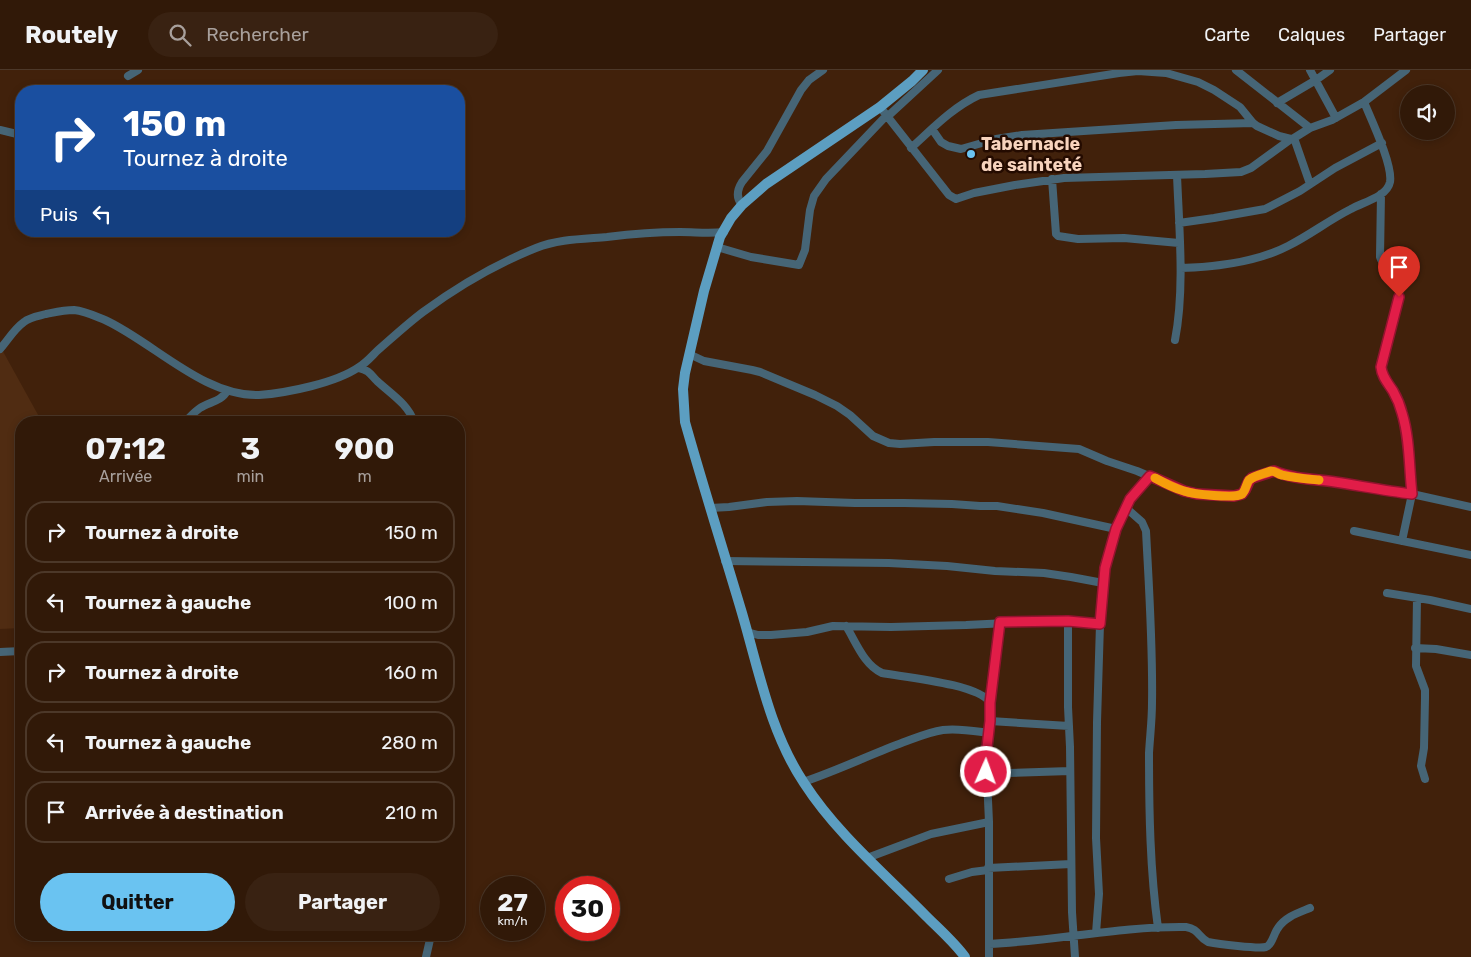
<!DOCTYPE html>
<html lang="fr">
<head>
<meta charset="utf-8">
<style>
	:root { --surface:#311908; --page:#392212; --text:#f1f3f6; --muted:#a8a09c; --line:#4c3829; --accent:#6ac3f1 }
	body { margin:0; font-family:Rubik,sans-serif; background:var(--page); color:var(--text); height:100vh; display:flex; flex-direction:column; font-size:19px; white-space:nowrap }
	* { box-sizing:border-box; margin:0 }
	p { font-size:16px; color:var(--muted) }
	.icon { flex:none; width:28px; height:28px; fill:none; stroke:currentColor; stroke-width:2; stroke-linecap:round; stroke-linejoin:round }
	.map { position:relative; flex:1; overflow:hidden }
	.side { position:absolute; left:15px; top:346px; width:450px; height:525px; display:flex; flex-direction:column; background:var(--surface); border-radius:20px; box-shadow:0 2px 8px #0003,0 0 0 1px var(--line) }
	.side>* { flex:none }
	.banner { position:absolute; left:15px; top:15px; width:450px; height:152px; border-radius:20px; box-shadow:0 2px 8px #0003,0 0 0 1px var(--line); background:#1a4fa0; color:#fff; overflow:hidden }
	.tools { position:absolute; left:1400px; top:15px; display:grid; gap:10px }
	.tools a { display:grid; place-items:center; width:55px; height:55px; border-radius:50%; background:var(--surface); box-shadow:0 2px 8px #0003,0 0 0 1px var(--line); font-size:25px }
	.speed { position:absolute; left:480px; top:806px; display:flex; gap:10px; font-size:25px; font-weight:700; text-align:center }
	.speed>* { display:grid; place-content:center; width:65px; height:65px; border-radius:50%; background:var(--surface); box-shadow:0 2px 8px #0003,0 0 0 1px var(--line); line-height:1 }
	.speed small { font-size:12px; font-weight:400 }
	.speed .limit { border:8px solid #d22; background:#fff; color:#111 }
	.pin { position:absolute; display:grid; place-items:center; width:42px; height:42px; color:#fff; margin:-51px -21px; border-radius:50% 50% 50% 0; rotate:-45deg; box-shadow:0 0 5px #0007 }
	.pin .icon { rotate:45deg }
	.me { position:absolute; width:55px; margin:-28px; rotate:2deg; stroke-linejoin:round; filter:drop-shadow(0 0 4px #0008) }
	.turn { display:flex; align-items:center; gap:18px; height:105px; padding:0 25px; font-size:22px }
	.turn .icon { width:65px; height:65px; stroke-width:2.5 }
	.turn b { display:block; font-size:35px; line-height:42px }
	.then { display:flex; align-items:center; height:48px; padding:0 25px; background:#0003; gap:10px; font-size:19px }
	.eta { display:flex; justify-content:space-evenly; align-items:center; height:85px; text-align:center }
	.eta b { font-size:30px; font-weight:700; line-height:35px }
	.primary-button { display:flex; gap:10px; margin-top:auto; padding:10px 25px }
	.primary-button a { flex:1; height:58px; border-radius:30px; background:var(--accent); color:#111; font-size:20px; font-weight:700; line-height:58px; text-align:center }
	.primary-button a+a { background:var(--page); color:var(--text) }
	ul { padding:0; list-style:none }
	li { display:flex; align-items:center; gap:15px; height:62px; margin:0 10px 8px; padding:0 15px; border:2px solid var(--line); border-radius:20px }
	li div { flex:1 }
	li b { display:block; font-size:19px }
	li em { font-style:normal }
	header { display:flex; align-items:center; gap:30px; box-sizing:border-box; height:70px; padding:0 25px; background:var(--surface); border-bottom:1px solid var(--line) }
	header strong { font-size:24px }
	nav { display:flex; gap:28px; margin-inline-start:auto; font-size:18px }
	.search { width:350px; height:45px; background:var(--page); display:flex; align-items:center; gap:12px; box-sizing:border-box; padding:0 18px; border-radius:28px; color:var(--muted); font-size:19px }
	.map>svg:first-child { display:block }
	.built { fill:#502c12 }
	.lines { fill:none; stroke-linecap:round; stroke-linejoin:round }
	.minor { stroke:#466576; stroke-width:8 }
	.major { stroke:#5c9ec1; stroke-width:10 }
	.route-casing { stroke:#92132f; stroke-width:12 }
	.route { stroke:#e11d48; stroke-width:9 }
	.slow { stroke:#f59e0b; stroke-width:9 }
	.poi-dot { fill:#6ac3f1; stroke:#240b00; stroke-width:2 }
	.labels { text-anchor:middle; dominant-baseline:central; stroke-width:5; stroke-linejoin:round; paint-order:stroke }
	.poi-label { font-size:18px; font-weight:bold; fill:#f7d3bd; stroke:#240b00; text-anchor:start }
</style>
</head>
<body>
<header>
<strong>Routely</strong>
<div class="search"><svg class="icon" aria-label="search" viewBox="0 0 24 24"><circle cx="10" cy="10" r="6"/><path d="M15 15l6 6"/></svg>Rechercher</div>
<nav><a>Carte</a><a>Calques</a><a>Partager</a></nav>
</header>
<div class="map">
<svg width="1471" height="887" viewBox="0 0 1471 887">
	<rect width="100%" height="100%" fill="#41210b"/>
	<path class="built" d="M0,276L42,352H21V558L0,559Z"/>
	<g class="lines">
		<path class="minor" d="M1236,0L1310,58
			M1310,0L1336,48
			M128,6L138,0
			M1277,33L1316,10L1330,0
			M880,37L949,125L956,129L974,123L1015,115L1064,108L1205,104L1241,102L1251,98L1291,69L1294,68L1310,58L1332,50L1364,32L1406,0
			M887,47L938,0
			M932,59L941,72L948,76L961,79L996,69L1022,65L1176,55L1253,53
			M0,60L21,65
			M1294,68L1310,114
			M911,78C932,59 953,37 979,25L1119,3L1138,1L1166,3L1198,12L1214,20L1240,37L1253,53L1257,56L1279,66L1291,69
			M1052,109L1056,164L1058,166L1078,169L1124,168L1179,173
			M1381,124L1380,187C1383,198 1395,203 1399,214C1400,218 1399,223 1399,227L1381,297L1382,302L1393,320L1400,337L1408,374L1412,424L1402,471
			M742,135C736,128 737,120 742,112L767,81L801,20L809,10L823,0
			M1179,153L1214,148L1265,139L1300,121L1335,98L1382,73
			M717,177L751,187L799,195L805,180L810,140L814,126L826,109L886,46
			M1181,198C1215,197 1257,192 1288,176C1310,165 1329,150 1351,139C1363,132 1387,127 1390,112C1393,95 1371,49 1364,32
			M1175,270C1185,219 1179,157 1177,105
			M0,279C8,270 14,259 24,252C30,247 39,246 46,244C56,242 64,240 74,240C85,241 95,246 105,250C153,272 204,327 259,325C287,323 336,313 359,297C366,293 371,287 377,281C392,268 407,254 423,242C457,217 496,194 536,178C558,169 583,169 607,167C631,164 656,162 680,162C696,162 708,164 724,162
			M689,284L704,291L752,300L760,302L815,325L837,336L850,345L873,366L889,373L900,374L934,372H988L1079,379L1107,391L1137,401L1184,421L1197,424L1238,426C1246,422 1244,415 1250,410C1256,404 1266,403 1274,401L1282,405L1289,406L1412,424L1471,437
			M359,298C369,300 371,305 377,311C391,324 408,334 414,352
			M185,352C190,347 194,342 200,338C209,332 222,331 227,321
			M1125,437L1142,452L1146,461C1149,519 1153,576 1152,633C1152,650 1150,666 1149,683C1149,741 1150,800 1158,858
			M710,438L729,437L767,432L797,431L855,433H904L952,434L980,436H997L1043,443L1116,459
			M1354,461L1471,485
			M725,491L889,493L947,496L995,501L1044,503L1071,507L1103,513
			M1387,523L1430,530L1471,539
			M1417,528L1416,596L1425,620V628L1424,678L1421,696L1425,709
			M1068,551V637L1070,677L1072,842L1075,887
			M846,556C856,572 864,595 882,603C903,607 980,614 990,633
			M747,562L758,565H771L807,562L833,556L891,557L966,555L1047,551H1068L1100,554
			M1415,578L1436,579L1471,585
			M0,582L21,581
			M990,651L1069,656
			M986,702L1007,703L1070,701
			M803,712C836,701 867,686 899,674C913,669 928,662 943,660C958,658 974,661 989,663
			M867,788L931,764L989,752
			M949,809L972,802L988,800V798L1071,794
			M1096,863L1099,824L1096,768L1097,652L1100,554L1105,498L1116,459L1125,437L1130,429L1150,406
			M989,874C1055,871 1120,856 1186,857C1199,859 1198,867 1208,872C1218,874 1258,879 1266,877C1272,875 1274,863 1278,858C1285,847 1298,843 1310,838
			M426,887L431,865
			M989,887V752L986,686L990,651V633L1000,553"/>
		<path class="major" d="M923,0L912,11L880,37L766,114L742,135L731,148L720,167L704,221L685,303L683,319L685,352C703,416 723,479 742,543C759,601 770,662 804,713C837,764 884,803 926,846C939,859 954,872 965,887"/>
	</g>
	<g class="lines">
		<g class="route-casing">
			<path id="route" d="M986,702V686L990,651V633L1000,552L1068,551L1100,554L1105,498L1116,459L1130,429L1150,406L1184,421L1197,424L1234,426L1242,424L1245,420L1249,411L1252,408L1274,401C1293,409 1314,409 1335,412C1361,416 1386,421 1412,424C1409,398 1410,369 1402,343C1400,335 1397,328 1393,321C1388,313 1382,307 1381,297L1399,227"/>
		</g>
		<use href="#route" class="route"/>
		<path class="slow" d="M1155,408C1164,413 1173,418 1184,421C1193,424 1235,429 1242,424C1246,420 1246,414 1249,410C1255,405 1264,404 1271,401C1276,401 1277,404 1282,405C1294,408 1307,409 1319,410"/>
	</g>
	<circle class="poi-dot" cx="971" cy="84" r="5"/>
	<g class="labels">
		<g class="poi-label">
			<text x="981" y="74">Tabernacle<tspan x="981" dy="21">de sainteté</tspan></text>
		</g>
	</g>
</svg>
<div class="tools">
<a><svg class="icon" aria-label="sound" viewBox="0 0 24 24"><path d="M4 9h4l5-4v14l-5-4H4zM17 9q2 3 0 6"/></svg></a>
</div>
<div class="speed"><div>27<small>km/h</small></div><div class="limit">30</div></div>
<div class="pin" style="left:1399px;top:227px;background:#d93025"><svg class="icon" aria-label="arrive" viewBox="0 0 24 24"><path d="M6 21V4h12l-3 4 3 4H6"/></svg></div>
<svg class="me" style="left:986px;top:702px" viewBox="-20 -20 40 40"><circle r="17" fill="#e11d48" stroke="#fff" stroke-width="3"/><path d="M0-11L8 9 0 5-8 9z" fill="#fff"/></svg>
<div class="banner">
<div class="turn"><svg class="icon" aria-label="right" viewBox="0 0 24 24"><path d="M7 20v-9h11M14 6l5 5-5 5"/></svg><div><b>150 m</b>Tournez à droite</div></div>
<div class="then">Puis<svg class="icon" aria-label="left" viewBox="0 0 24 24"><path d="M17 20v-9H6M10 6l-5 5 5 5"/></svg></div>
</div>
<section class="side">
<div class="eta">
<div><b>07:12</b><p>Arrivée</p></div>
<div><b>3</b><p>min</p></div>
<div><b>900</b><p>m</p></div>
</div>
<ul>
<li><svg class="icon" aria-label="right" viewBox="0 0 24 24"><path d="M7 20v-9h11M14 6l5 5-5 5"/></svg><div><b>Tournez à droite</b></div><em>150 m</em></li>
<li><svg class="icon" aria-label="left" viewBox="0 0 24 24"><path d="M17 20v-9H6M10 6l-5 5 5 5"/></svg><div><b>Tournez à gauche</b></div><em>100 m</em></li>
<li><svg class="icon" aria-label="right" viewBox="0 0 24 24"><path d="M7 20v-9h11M14 6l5 5-5 5"/></svg><div><b>Tournez à droite</b></div><em>160 m</em></li>
<li><svg class="icon" aria-label="left" viewBox="0 0 24 24"><path d="M17 20v-9H6M10 6l-5 5 5 5"/></svg><div><b>Tournez à gauche</b></div><em>280 m</em></li>
<li><svg class="icon" aria-label="arrive" viewBox="0 0 24 24"><path d="M6 21V4h12l-3 4 3 4H6"/></svg><div><b>Arrivée à destination</b></div><em>210 m</em></li>
</ul>
<div class="primary-button"><a>Quitter</a><a>Partager</a></div>
</section>
</div>
</body>
</html>
